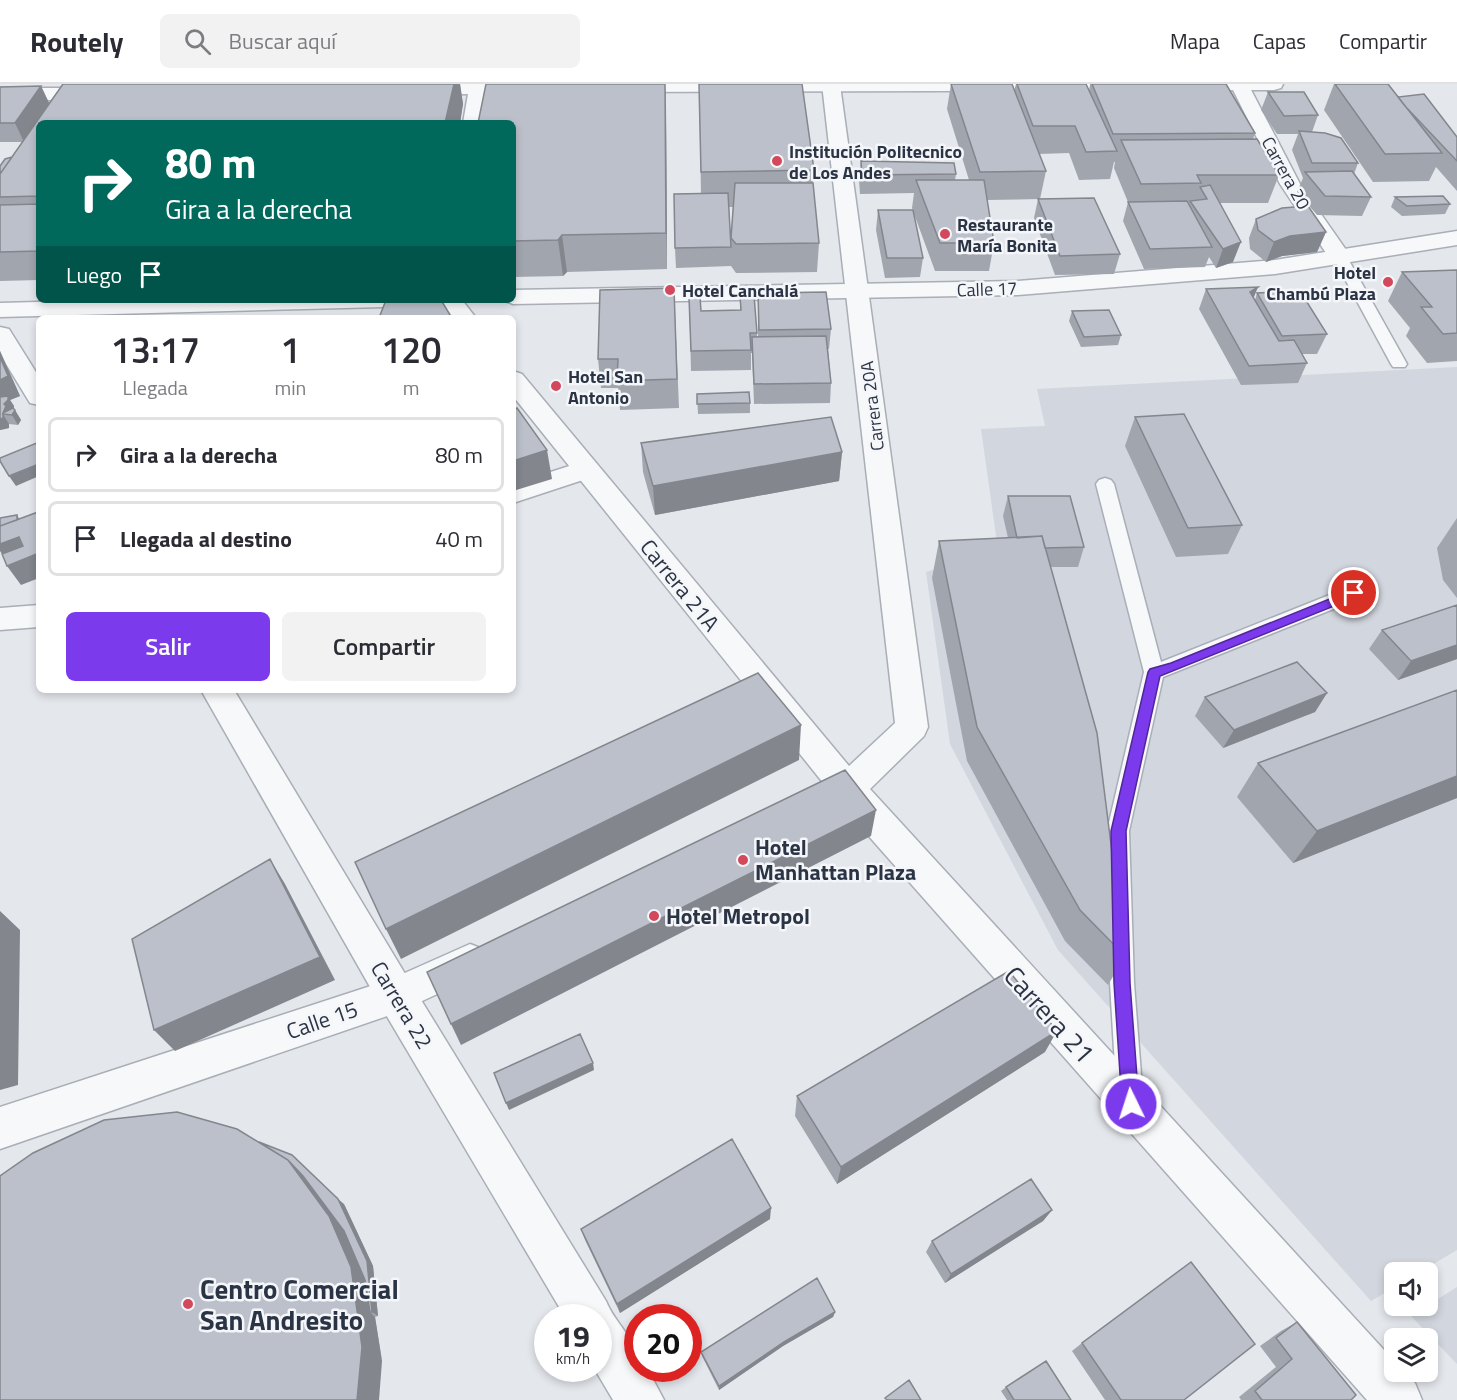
<!DOCTYPE html>
<html lang="es">
<head>
<meta charset="utf-8">
<style>
	:root { --surface:#fff; --page:#f2f2f3; --text:#2b2b33; --muted:#7c7c81; --line:#e1e1e2; --accent:#7c3aed }
	body { margin:0; font-family:"Titillium Web",sans-serif; background:var(--page); color:var(--text); height:100vh; display:flex; flex-direction:column; font-size:22px; white-space:nowrap }
	* { box-sizing:border-box; margin:0 }
	p { font-size:20px; color:var(--muted) }
	.icon { flex:none; width:33px; height:33px; fill:none; stroke:currentColor; stroke-width:2; stroke-linecap:round; stroke-linejoin:round }
	.map { position:relative; flex:1; overflow:hidden }
	.details { position:absolute; left:36px; top:231px; width:480px; height:378px; display:flex; flex-direction:column; background:var(--surface); border-radius:9px; box-shadow:0 3px 9px #0003 }
	.details>* { flex:none }
	.hud { position:absolute; left:36px; top:36px; width:480px; height:183px; border-radius:9px; box-shadow:0 3px 9px #0003; background:#00695c; color:#fff; overflow:hidden }
	.fabs { position:absolute; left:1384px; top:1178px; display:grid; gap:12px }
	.fabs a { display:grid; place-items:center; width:54px; height:54px; border-radius:9px; background:var(--surface); box-shadow:0 3px 9px #0003; font-size:30px }
	.speed { position:absolute; left:534px; top:1220px; display:flex; gap:12px; font-size:30px; font-weight:700; text-align:center }
	.speed>* { display:grid; place-content:center; width:78px; height:78px; border-radius:50%; background:var(--surface); box-shadow:0 3px 9px #0003; line-height:1 }
	.speed small { font-size:15px; font-weight:400 }
	.speed .limit { border:9px solid #d22; background:#fff; color:#111 }
	.pin { position:absolute; display:grid; place-items:center; width:51px; height:51px; color:#fff; margin:-26px; border:3px solid #fff; border-radius:50%; box-shadow:0 2px 6px #0007 }
	.me { position:absolute; width:66px; margin:-33px; rotate:356deg; stroke-linejoin:round; filter:drop-shadow(0 0 4px #0008) }
	.turn { display:flex; align-items:center; gap:21px; height:126px; padding:0 30px; font-size:27px }
	.turn .icon { width:78px; height:78px; stroke-width:2.5 }
	.turn b { display:block; font-size:42px; line-height:51px }
	.then { display:flex; align-items:center; height:57px; padding:0 30px; background:#0003; gap:12px; font-size:22px }
	.eta { display:flex; justify-content:space-evenly; align-items:center; height:102px; text-align:center }
	.eta b { font-size:36px; font-weight:600; line-height:42px }
	.primary-button { display:flex; gap:12px; margin-top:auto; padding:12px 30px }
	.primary-button a { flex:1; height:69px; border-radius:9px; background:var(--accent); color:#fff; font-size:24px; font-weight:600; line-height:69px; text-align:center }
	.primary-button a+a { background:var(--page); color:var(--text) }
	ul { padding:0; list-style:none }
	li { display:flex; align-items:center; gap:18px; height:75px; margin:0 12px 9px; padding:0 18px; border:3px solid var(--line); border-radius:9px }
	li div { flex:1 }
	li b { display:block; font-size:22px }
	li em { font-style:normal }
	header { display:flex; align-items:center; gap:36px; box-sizing:border-box; height:84px; padding:0 30px; background:var(--surface); border-bottom:2px solid var(--line) }
	header strong { font-size:28px }
	nav { display:flex; gap:33px; margin-inline-start:auto; font-size:21px }
	.search { width:420px; height:54px; background:var(--page); display:flex; align-items:center; gap:15px; box-sizing:border-box; padding:0 21px; border-radius:9px; color:var(--muted); font-size:22px }
	.map>svg:first-child { display:block }
	.built { fill:#d2d6de }
	.lines { fill:none; stroke-linecap:round; stroke-linejoin:round }
	.service-casing { stroke:#a9aeb7; stroke-width:3 }
	.minor-casing { stroke:#a9aeb7; stroke-width:3 }
	.tertiary-casing { stroke:#a9aeb7; stroke-width:3 }
	.service { fill:#f7f8fa; fill-rule:evenodd }
	.minor { fill:#f7f8fa; fill-rule:evenodd }
	.tertiary { fill:#f7f8fa; fill-rule:evenodd }
	.wall { fill:#a1a5ae }
	.shaded-wall { fill:#83868d }
	.building { fill:#bbc0ca; stroke:#83868d; stroke-width:1.5 }
	.route { fill:#7c3aed; stroke:#51269a; stroke-width:1.5 }
	.poi-dot { fill:#d1495b; stroke:#f4f6f9; stroke-width:2 }
	.labels { text-anchor:middle; dominant-baseline:central; stroke-width:5; stroke-linejoin:round; paint-order:stroke }
	.far-poi-label { font-size:18px; font-weight:bold; fill:#2b3445; stroke:#f4f6f9; text-anchor:start }
	.far-street-label { font-size:18px; fill:#2b3445; stroke:#f4f6f9 }
	.street-label { font-size:22px; fill:#2b3445; stroke:#f4f6f9 }
	.poi-label { font-size:22px; font-weight:bold; fill:#2b3445; stroke:#f4f6f9; text-anchor:start }
	.near-street-label { font-size:27px; fill:#2b3445; stroke:#f4f6f9 }
	.near-poi-label { font-size:27px; font-weight:bold; fill:#2b3445; stroke:#f4f6f9; text-anchor:start }
</style>
</head>
<body>
<header>
<strong>Routely</strong>
<div class="search"><svg class="icon" aria-label="search" viewBox="0 0 24 24"><circle cx="10" cy="10" r="6"/><path d="M15 15l6 6"/></svg>Buscar aquí</div>
<nav><a>Mapa</a><a>Capas</a><a>Compartir</a></nav>
</header>
<div class="map">
<svg width="1457" height="1316" viewBox="0 0 1457 1316">
	<rect width="100%" height="100%" fill="#e4e7ec"/>
	<path class="built" d="M1457,283V1166L1420,1188H1395V1203L1371,1217L1058,866L950,660L926,488L998,466L981,345L1045,342L1037,305Z
		M1457,1203V1280L1411,1232Z"/>
	<g class="lines">
		<g class="service-casing">
			<path id="service" d="M1340,169L1347,173L1407,280L1405,283H1393L1391,280L1333,173Z
				M1105,394L1111,396L1114,400L1161,578L1347,504L1354,502L1361,504L1363,509L1361,514L1163,593L1129,747L1134,899L1143,1016L1139,1025L1130,1029L1121,1025L1117,1016L1110,899L1107,747L1144,588L1096,400L1099,396Z"/>
		</g>
		<g class="minor-casing">
			<path id="minor" d="M471,0H485L487,4L483,39H463L469,4Z
				M822,0L840,1L928,643L924,652L870,705L1395,1278V1287H1403L1415,1299L1422,1316H1367L843,723L815,734L803,730L798,720L803,710L824,700L513,312V287L522,290L849,682L895,639Z
				M1230,0H1248L1300,100L1351,173L1348,178L1340,180L1332,178L1280,100Z
				M438,216H462L476,234H452Z
				M470,860L483,865L489,877L483,889L396,929L0,1065V1023L389,896Z"/>
		</g>
		<g class="tertiary-casing">
			<path id="tertiary" d="M413,0H536L538,3L536,7L529,9L416,11L409,9L407,5Z
				M612,0H1283L1281,4L1274,6L620,8L613,6Z
				M0,4H100L107,6L110,10L107,14L100,16H0Z
				M1457,147V161L1275,190L1018,211L513,220L503,216H513V206L1018,197L1275,176Z
				M112,216H395L391,221L383,223L0,233V219Z
				M0,243L9,245L39,293V321L30,319L0,270Z
				M585,377L595,380L599,386L595,392L513,419V400Z
				M39,521V543L0,546V524Z
				M201,606H234L410,898L606,1217C616,1242 638,1254 638,1284H647L664,1316H613L594,1284H598V1233H565L382,924Z"/>
		</g>
		<use href="#service" class="service"/>
		<use href="#minor" class="minor"/>
		<use href="#tertiary" class="tertiary"/>
	</g>
	<path class="wall" d="M63,0H460L463,20L460,39H39V196L0,197V82L12,73L22,58H0V3L41,2L49,19Z
		M699,0L814,86L813,102L819,159L817,188L736,189L731,182V154L733,123H729L731,163V182L676,184L675,164L701,110Z
		M951,0H1012L1014,7L1016,0H1086L1089,7L1090,0H1226L1255,49L1253,55L1279,91L1268,119H1220L1233,178L1216,184L1209,173L1205,183L1144,185L1123,137L1128,118L1114,84L1115,78H1114L1110,95L1079,96L1069,69L1039,70L1046,87L1040,115L987,116L994,159L989,187H935L913,127L923,174L920,193L885,194L876,146L878,126H913L912,124L914,109L860,110L859,96L861,77L956,90L955,96H969L947,25Z
		M1334,0H1388L1398,13L1457,53V107L1436,83L1429,97L1373,98L1324,26Z
		M1268,8L1318,31L1312,48L1358,79L1354,90L1371,113L1362,132L1317,131L1297,108L1303,94L1292,66L1298,50H1277L1261,26Z
		M666,22L667,185L567,188L563,192L513,193V39Z
		M1395,113L1450,120L1445,130L1402,132L1391,123Z
		M1038,115L1120,170L1114,190L1055,191L1034,134Z
		M1256,135L1326,148L1317,168L1282,172L1266,178L1250,165L1249,154Z
		M1457,186V277L1427,279L1406,252L1410,244L1388,217L1402,188Z
		M674,204L679,324L620,326L618,304H601L598,275Z
		M1206,205L1254,214L1255,216L1257,209L1327,250L1317,270H1302L1307,279L1298,299L1241,301L1199,225Z
		M758,209L831,245L829,265H828L831,299L830,319L754,320L752,269H751V286L691,287L689,213L701,227L740,226V211L757,249V252H758Z
		M1072,227L1121,251L1118,261L1081,263L1069,237Z
		M0,267L20,312L10,316L14,322V325L21,336L18,341L9,340V344L0,346Z
		M697,310L750,319V329L698,330Z
		M1135,333L1242,441L1228,470L1176,473L1125,362Z
		M641,359L842,368L839,397L655,431L643,388Z
		M1008,412L1084,463L1078,483H1050L1125,872L1108,901L1065,857L967,677L932,494L939,457L1008,454L1003,432Z
		M1457,434V514L1443,496L1437,464Z
		M1457,521V575L1398,596L1369,565L1382,546Z
		M1457,606V714L1293,779L1237,713L1258,679Z
		M1327,609L1315,628L1223,664L1195,632L1205,613Z
		M1045,968L837,1100L795,1032L797,1012Z
		M344,1120L373,1182L378,1232L375,1233L382,1277Z
		M1052,1126L1043,1137L945,1199L926,1168L932,1157Z
		M770,1135L620,1229L585,1156L581,1145Z
		M835,1228L833,1233L783,1262L719,1306L702,1272L701,1268Z
		M1297,1238L1351,1316H1241L1239,1313L1276,1283L1260,1262L1281,1247Z
		M1082,1259L1184,1316H1105L1072,1267Z
		M1006,1303L1071,1316H1007L1001,1307Z"/>
	<path class="shaded-wall" d="M454,0H460L463,20L460,39H445Z
		M665,0L666,22L667,185L666,149Z
		M41,2L50,21L24,58L15,39Z
		M1326,148L1317,168L1282,172L1266,178L1274,158L1290,152Z
		M562,151L567,188L563,192L558,156Z
		M1241,158L1233,178L1216,184L1223,165Z
		M1258,203L1250,223V208Z
		M0,267L20,312L10,316L14,322V327L15,326L21,336L18,341L12,331L4,330V320H0Z
		M3,330L9,340V344L0,346V335Z
		M547,366L552,395L513,407V377Z
		M842,368L839,397L655,431L653,402Z
		M39,380V392L16,402L9,392Z
		M17,431L39,469V494L21,501L7,482L10,481L0,467V460Z
		M1457,561V575L1398,596L1411,577Z
		M1327,609L1315,628L1223,664L1234,646Z
		M801,641L799,676L401,875L386,845Z
		M1457,692V714L1293,779L1317,747Z
		M876,726L871,752L461,961L451,940Z
		M270,775L285,800L335,896L175,967L154,946Z
		M0,827L20,846L18,1001L0,1006Z
		M1057,947L1045,968L837,1100L841,1083Z
		M593,979L594,986L509,1026L506,1019Z
		M288,1076L338,1115L344,1120L373,1182L378,1232L372,1228H370L375,1233L382,1277L379,1316H357Z
		M771,1124L770,1135L620,1229L617,1220Z
		M1052,1126L1043,1137L945,1199L951,1190Z
		M835,1228L833,1233L783,1262L719,1306V1302L784,1258Z"/>
	<path class="building" d="M63,0H454L445,39H39V112L0,113V90Z
		M486,0H665L666,149L562,151L558,156L513,157V39H478Z
		M699,0H802L814,86L701,88Z
		M951,0H1012L1046,87L980,88Z
		M1017,0H1086L1117,67L1086,68L1075,42H1033Z
		M1092,0H1226L1255,49L1113,50Z
		M1335,0H1388L1442,69L1385,70Z
		M41,2L15,39H0V3Z
		M1268,8H1304L1318,31L1284,32Z
		M1424,10L1457,53V77L1405,22L1398,13Z
		M1299,47L1325,49L1341,54L1358,79H1312Z
		M1257,55L1279,91H1197L1201,99L1141,100L1121,56Z
		M12,73L0,90V82L5,75Z
		M861,77L954,79L956,90L862,91Z
		M1352,87L1371,113L1325,112L1305,88Z
		M916,96H984L994,159H940Z
		M735,99H813L819,159L736,160L731,154Z
		M1210,101L1241,158L1223,165L1190,117L1207,115L1200,103Z
		M728,109L731,163L675,164L674,110Z
		M1443,112L1450,120L1407,122L1395,113Z
		M1094,114L1120,170L1060,172L1038,115Z
		M1187,117L1212,163L1150,165L1128,118Z
		M39,120V167L0,168V121Z
		M1308,122L1326,148L1290,152L1274,158L1258,146L1256,135L1282,124Z
		M878,126H913L923,174H887Z
		M1457,186V249L1443,250L1421,223H1432L1402,188Z
		M1258,203L1250,208L1279,257L1294,256L1307,279L1249,282L1206,205Z
		M674,204L677,295L617,297L618,275H598L600,206Z
		M1300,207L1327,250L1282,252L1257,209Z
		M826,208L831,245L759,246L758,209Z
		M740,211H754L757,249H750L751,266L691,267L689,213H700L701,227L741,226Z
		M386,216H441L452,234H379Z
		M1109,226L1121,251L1084,253L1072,227Z
		M826,252L831,299L754,300L752,253Z
		M0,273L8,292L0,296Z
		M749,308L750,319L697,320V310Z
		M8,312V316L4,320L6,322L3,329L13,324L15,326L12,331L3,330V334L0,335V313Z
		M517,324L547,366L513,377V326Z
		M1184,330L1242,441L1188,444L1135,333Z
		M831,333L842,368L653,402L641,359Z
		M39,358V380L9,392L0,377V374Z
		M1008,412H1070L1084,463L1045,464L1042,452L1017,454Z
		M38,428L39,430V469L7,482L2,470L23,462L19,453L0,460V442Z
		M17,431V436L0,442V434Z
		M1042,452L1097,649L1125,872L1080,826L977,643L939,457Z
		M1457,521V561L1411,577L1382,546Z
		M1297,578L1327,609L1234,646L1205,613Z
		M758,589L801,641L386,845L355,778Z
		M1457,606V692L1317,747L1258,679Z
		M845,686L876,726L451,940L427,888Z
		M270,775L320,873L154,946L132,855Z
		M1009,887L1057,947L841,1083L797,1012Z
		M580,950L593,979L506,1019L494,989Z
		M177,1028L237,1045L288,1076L329,1132L351,1183L362,1263L357,1316H0V1092L33,1069L104,1036Z
		M732,1055L771,1124L617,1220L581,1145Z
		M259,1058L292,1071L338,1115L367,1177L372,1228H370L365,1196L344,1147L303,1092L288,1076Z
		M1031,1095L1052,1126L951,1190L932,1157Z
		M1191,1178L1255,1260L1184,1316H1121L1082,1259Z
		M817,1194L835,1228L784,1258L719,1302L701,1268Z
		M1297,1238L1356,1311L1351,1316H1262L1255,1307L1292,1275L1276,1254Z
		M1046,1277L1071,1316H1014L1006,1303Z
		M909,1296L921,1316H887L885,1314Z"/>
	<path class="route" d="M1354,505L1361,509L1359,512L1160,592L1126,747L1130,899L1139,1020L1137,1026L1131,1028L1125,1026L1122,1020L1114,899L1111,747L1148,588L1150,585L1171,579Z"/>
	<g class="poi-dot">
		<circle cx="777" cy="77" r="6"/>
		<circle cx="945" cy="150" r="6"/>
		<circle cx="1388" cy="198" r="6"/>
		<circle cx="670" cy="206" r="6"/>
		<circle cx="556" cy="302" r="6"/>
		<circle cx="743" cy="776" r="6"/>
		<circle cx="654" cy="832" r="6"/>
		<circle cx="188" cy="1220" r="6"/>
	</g>
	<g class="labels">
		<g class="far-poi-label">
			<text x="789" y="67">Institución Politecnico<tspan x="789" dy="21">de Los Andes</tspan></text>
			<text x="957" y="140">Restaurante<tspan x="957" dy="21">María Bonita</tspan></text>
			<text x="1376" y="188" text-anchor="end">Hotel<tspan x="1376" dy="21">Chambú Plaza</tspan></text>
			<text x="682" y="206">Hotel Canchalá</text>
			<text x="568" y="292">Hotel San<tspan x="568" dy="21">Antonio</tspan></text>
		</g>
		<g class="far-street-label">
			<text transform="translate(1286 89) rotate(61)">Carrera 20</text>
			<text transform="translate(987 205) rotate(-2)">Calle 17</text>
			<text transform="translate(872 322) rotate(-97)">Carrera 20A</text>
		</g>
		<g class="street-label">
			<text transform="translate(680 501) rotate(51)">Carrera 21A</text>
			<text transform="translate(402 921) rotate(59)">Carrera 22</text>
			<text transform="translate(322 936) rotate(-19)">Calle 15</text>
		</g>
		<g class="poi-label">
			<text x="755" y="763">Hotel<tspan x="755" dy="25">Manhattan Plaza</tspan></text>
			<text x="666" y="832">Hotel Metropol</text>
		</g>
		<g class="near-street-label">
			<text transform="translate(1050 930) rotate(48)">Carrera 21</text>
		</g>
		<g class="near-poi-label">
			<text x="200" y="1204">Centro Comercial<tspan x="200" dy="31">San Andresito</tspan></text>
		</g>
	</g>
</svg>
<div class="fabs">
<a><svg class="icon" aria-label="sound" viewBox="0 0 24 24"><path d="M4 9h4l5-4v14l-5-4H4zM17 9q2 3 0 6"/></svg></a>
<a><svg class="icon" aria-label="layers" viewBox="0 0 24 24"><path d="M12 4l9 5-9 5-9-5zM3 14l9 5 9-5"/></svg></a>
</div>
<div class="speed"><div>19<small>km/h</small></div><div class="limit">20</div></div>
<div class="pin" style="left:1354px;top:509px;background:#d93025"><svg class="icon" aria-label="arrive" viewBox="0 0 24 24"><path d="M6 21V4h12l-3 4 3 4H6"/></svg></div>
<svg class="me" style="left:1131px;top:1020px" viewBox="-20 -20 40 40"><circle r="17" fill="#7c3aed" stroke="#fff" stroke-width="3"/><path d="M0-11L8 9 0 5-8 9z" fill="#fff"/></svg>
<div class="hud">
<div class="turn"><svg class="icon" aria-label="right" viewBox="0 0 24 24"><path d="M7 20v-9h11M14 6l5 5-5 5"/></svg><div><b>80 m</b>Gira a la derecha</div></div>
<div class="then">Luego<svg class="icon" aria-label="arrive" viewBox="0 0 24 24"><path d="M6 21V4h12l-3 4 3 4H6"/></svg></div>
</div>
<section class="details">
<div class="eta">
<div><b>13:17</b><p>Llegada</p></div>
<div><b>1</b><p>min</p></div>
<div><b>120</b><p>m</p></div>
</div>
<ul>
<li><svg class="icon" aria-label="right" viewBox="0 0 24 24"><path d="M7 20v-9h11M14 6l5 5-5 5"/></svg><div><b>Gira a la derecha</b></div><em>80 m</em></li>
<li><svg class="icon" aria-label="arrive" viewBox="0 0 24 24"><path d="M6 21V4h12l-3 4 3 4H6"/></svg><div><b>Llegada al destino</b></div><em>40 m</em></li>
</ul>
<div class="primary-button"><a>Salir</a><a>Compartir</a></div>
</section>
</div>
</body>
</html>
